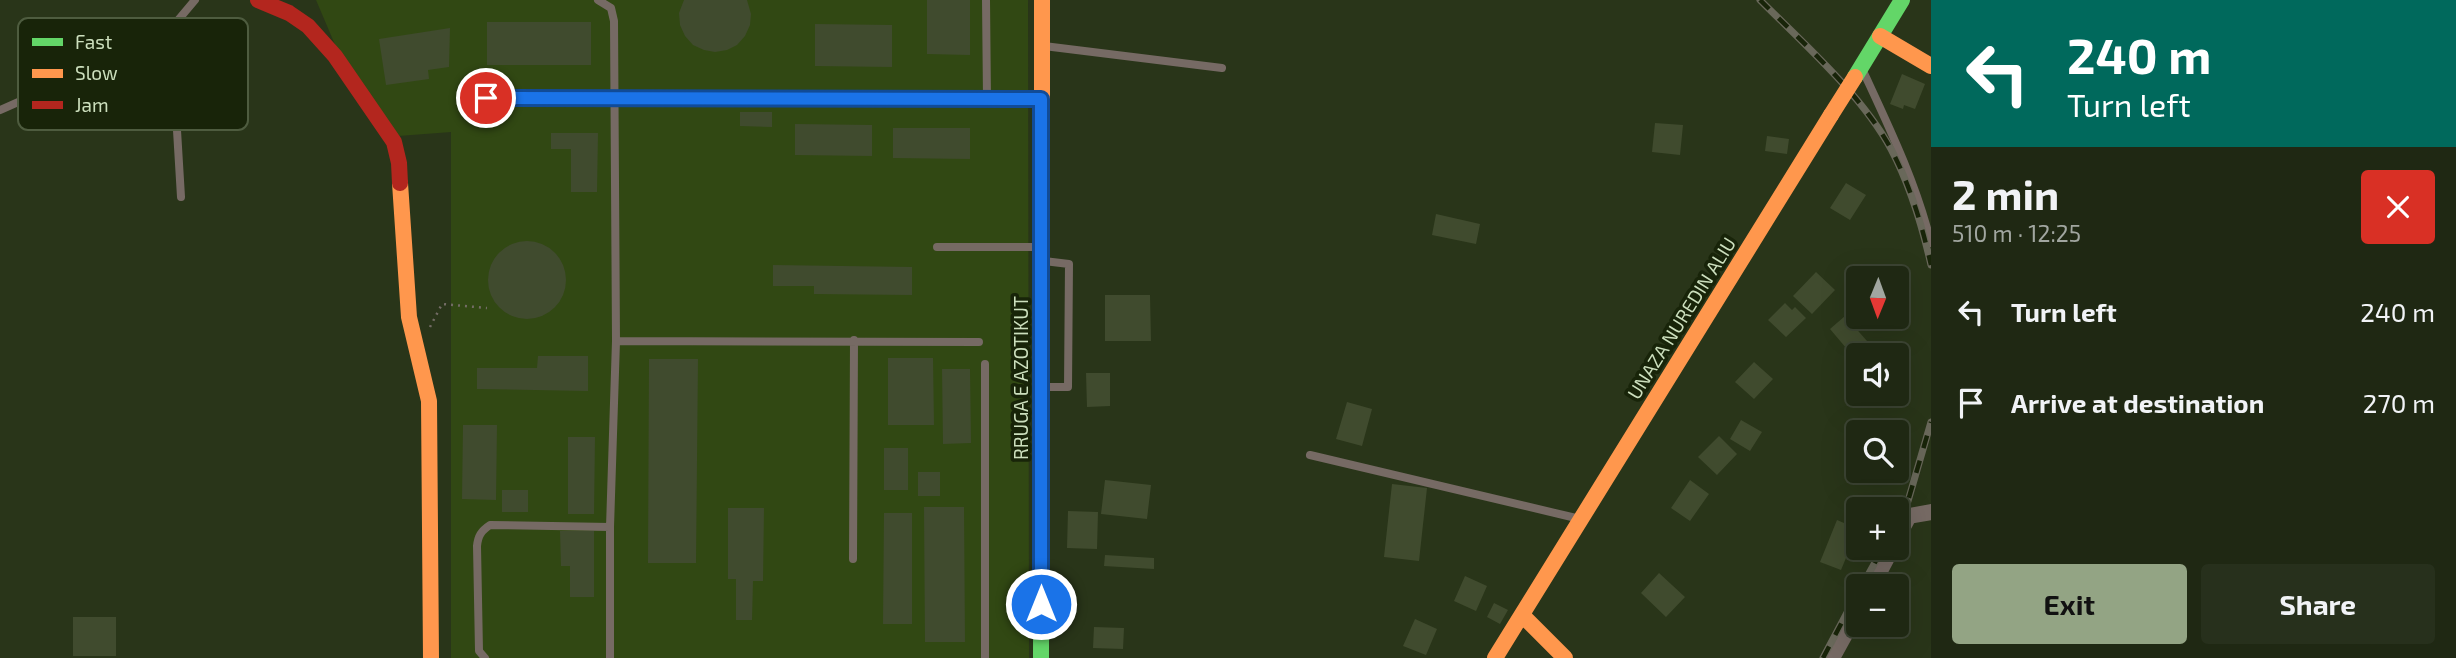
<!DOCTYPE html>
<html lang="en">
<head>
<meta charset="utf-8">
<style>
	:root { --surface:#1f2813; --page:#27301c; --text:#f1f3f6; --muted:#a1a6a0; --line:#3c4433; --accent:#93a484 }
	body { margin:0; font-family:"Exo 2",sans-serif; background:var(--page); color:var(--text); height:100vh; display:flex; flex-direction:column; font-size:26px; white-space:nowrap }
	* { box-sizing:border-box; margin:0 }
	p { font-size:23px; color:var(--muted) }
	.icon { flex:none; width:38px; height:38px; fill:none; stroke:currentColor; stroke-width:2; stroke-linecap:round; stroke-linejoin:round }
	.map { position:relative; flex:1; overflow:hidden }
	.drawer { display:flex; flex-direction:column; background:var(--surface); width:525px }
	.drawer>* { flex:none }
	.hud { background:#00695c; color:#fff; overflow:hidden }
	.needle { width:46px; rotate:181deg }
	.fabs { position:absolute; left:1846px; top:266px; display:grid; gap:14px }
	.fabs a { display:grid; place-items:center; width:63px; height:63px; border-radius:7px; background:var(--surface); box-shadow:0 7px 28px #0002,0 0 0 2px var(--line); font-size:35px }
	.pin { position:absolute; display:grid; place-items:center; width:60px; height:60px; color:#fff; margin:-30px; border:4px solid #fff; border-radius:50%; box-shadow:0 2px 7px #0007 }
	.me { position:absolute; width:77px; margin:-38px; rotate:0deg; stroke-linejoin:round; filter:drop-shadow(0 0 5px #0008) }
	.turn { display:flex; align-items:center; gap:24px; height:147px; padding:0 21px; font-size:32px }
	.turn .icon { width:91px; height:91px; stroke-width:2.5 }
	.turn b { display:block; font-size:49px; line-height:60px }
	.round { display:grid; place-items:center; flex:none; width:74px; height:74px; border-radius:7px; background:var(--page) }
	.headline { display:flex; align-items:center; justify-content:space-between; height:119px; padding:0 21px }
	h1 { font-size:42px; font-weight:700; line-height:52px }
	.action { display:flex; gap:14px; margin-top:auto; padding:14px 21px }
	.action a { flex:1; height:80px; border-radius:7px; background:var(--accent); color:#111; font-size:28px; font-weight:700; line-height:80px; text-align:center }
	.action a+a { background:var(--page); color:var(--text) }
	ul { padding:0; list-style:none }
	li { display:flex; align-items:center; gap:21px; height:91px; padding:0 21px }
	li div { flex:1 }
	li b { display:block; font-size:26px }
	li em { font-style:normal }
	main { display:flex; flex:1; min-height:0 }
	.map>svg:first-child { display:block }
	.built { fill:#314813 }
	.building { fill:#404b2e }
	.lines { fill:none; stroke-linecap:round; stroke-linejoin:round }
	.path { stroke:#736c65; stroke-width:2.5; stroke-dasharray:2 5; stroke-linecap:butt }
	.lane { stroke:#766a64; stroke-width:8 }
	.street { stroke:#766a64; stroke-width:16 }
	.fast { stroke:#63d668; stroke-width:16 }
	.slow { stroke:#ff974d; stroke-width:16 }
	.jam { stroke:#b3261e; stroke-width:16 }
	.rail-casing { stroke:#69685a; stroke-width:7 }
	.rail { stroke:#182409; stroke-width:4.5; stroke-dasharray:13; stroke-linecap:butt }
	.slow-bridge { stroke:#ff974d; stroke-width:16 }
	.route-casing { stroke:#114b97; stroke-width:18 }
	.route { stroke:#1a73e8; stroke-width:12 }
	.labels { text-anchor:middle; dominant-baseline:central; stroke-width:7; stroke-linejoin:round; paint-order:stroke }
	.street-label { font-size:19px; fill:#ccdfbd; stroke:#182409 }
	.key { fill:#182409; stroke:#4e5c3f; stroke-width:2 }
	.key-label { font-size:19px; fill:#ccdfbd }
</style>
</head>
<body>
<main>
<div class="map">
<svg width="1931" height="658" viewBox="0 0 1931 658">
	<rect width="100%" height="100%" fill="#293519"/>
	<path class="built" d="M316,0H1028L1029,658H451V132L398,136L336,47Z"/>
	<path class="building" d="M684,0H747L751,14L750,25L745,36L737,45L727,50L715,52L704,50L693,45L685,36L680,25L679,13Z
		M927,0H970V55L927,54Z
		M487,22H591V65H487Z
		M815,24L892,25V67L815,66Z
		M450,28L449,67L428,70L429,79L386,85L379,39Z
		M1902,74L1925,84L1915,109L1904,105L1903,109L1890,104Z
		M740,112H772V127L740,126Z
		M1655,123L1683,125L1680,155L1652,152Z
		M795,124L872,125V156L795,155Z
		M893,128H970V159L893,158Z
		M551,133H598L597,192H571V149H551Z
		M1767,136L1789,139L1787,154L1765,151Z
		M1846,183L1866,195L1850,220L1830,208Z
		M1436,214L1480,224L1476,244L1432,235Z
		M488 280a39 39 0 1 1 78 0a39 39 0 1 1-78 0Z
		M773,265L912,267V295L814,294V286H773Z
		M1816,272L1835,290L1812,314L1793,296Z
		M1105,295H1150L1151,341H1105Z
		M1785,303L1792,310L1795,307L1806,318L1786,337L1768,320Z
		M1845,316L1867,341L1852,355L1830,329Z
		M538,356H588V391L477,389V368H537Z
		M888,358H933L934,425H888Z
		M649,359H698L696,563H648Z
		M1754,362L1773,379L1754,399L1735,382Z
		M942,369H970L971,443L943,444Z
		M1086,373H1110V406L1087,407Z
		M1347,402L1372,409L1362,446L1336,439Z
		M1741,420L1762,432L1750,451L1730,439Z
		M463,425H497L496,500L462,499Z
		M1719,436L1737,454L1717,475L1698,457Z
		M568,437H595L594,514H568Z
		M884,448H908V490H884Z
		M918,472H940V496H918Z
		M1105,480L1151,485L1147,519L1101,514Z
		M1690,480L1709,494L1690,521L1671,508Z
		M1392,484L1427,488L1419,561L1384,557Z
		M502,490H528V512H502Z
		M924,507H964L965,642H925Z
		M728,508H764L763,581H753L752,620H736V579H728Z
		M1068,511L1098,512L1097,549L1067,548Z
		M884,513H912V624H883Z
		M1837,520L1858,529L1841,570L1820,562Z
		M560,531H594V597H570V566H561Z
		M1105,555L1154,558V569L1104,566Z
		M1659,573L1685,597L1666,617L1641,593Z
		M1465,576L1487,586L1476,611L1454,601Z
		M1494,603L1508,610L1500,624L1487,617Z
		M73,617H116V656H73Z
		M1415,619L1437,629L1426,655L1403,646Z
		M1094,627L1124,628L1123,649L1093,648Z"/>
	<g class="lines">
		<path class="path" d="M430,327L442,304L487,308"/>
		<path class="lane" d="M598,0L611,8L614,21L616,341L610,527V658
			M986,0L987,99
			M171,30L181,197
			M1044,46L1222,68
			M1864,73C1890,129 1916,183 1931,243
			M461,98L1038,99
			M0,110L163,38L195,0
			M937,247H1039
			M616,341L979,342
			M985,364V658
			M1043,387H1068L1069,264L1044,261
			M1310,455L1576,518
			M853,559L854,340
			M485,658L479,651L477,546C478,536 481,531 490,525L610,527"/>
		<path class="street" d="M1897,538L1909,516L1931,512
			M1872,586L1892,548
			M1832,658L1858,611"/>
		<path class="fast" d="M1855,77L1902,0
			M1041,658L1042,232"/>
		<path class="slow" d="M1880,36L1931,66
			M400,183L409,317L429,401L431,658
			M1042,232V0
			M1522,615L1565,658
			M1495,658L1831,115"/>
		<path class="jam" d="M258,0L289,13L308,26L335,56L394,142L399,163L400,183"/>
		<g class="rail-casing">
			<path id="rail" d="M1760,0C1803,43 1862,95 1891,149C1910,185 1922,225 1931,265
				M1897,521L1908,501L1931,422
				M1862,586L1883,548
				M1823,658L1858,592"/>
		</g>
		<use href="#rail" class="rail"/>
		<path class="slow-bridge" d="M1831,115L1855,77"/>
	</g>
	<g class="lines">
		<g class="route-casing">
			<path id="route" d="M486,98L1041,99V604"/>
		</g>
		<use href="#route" class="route"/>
	</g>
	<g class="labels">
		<g class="street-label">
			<text transform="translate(1681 318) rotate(-58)">UNAZA NUREDIN ALIU</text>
			<text transform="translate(1020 378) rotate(-90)">RRUGA E AZOTIKUT</text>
		</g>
	</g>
	<rect x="18" y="18" width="230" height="112" rx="10" class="key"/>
	<rect x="32" y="38" width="31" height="8" fill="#63d668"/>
	<rect x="32" y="69" width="31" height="9" fill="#ff974d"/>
	<rect x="32" y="101" width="31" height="8" fill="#b3261e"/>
	<g class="key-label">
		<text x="75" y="49">Fast</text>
		<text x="75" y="80">Slow</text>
		<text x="75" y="112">Jam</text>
	</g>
</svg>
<div class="fabs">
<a><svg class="needle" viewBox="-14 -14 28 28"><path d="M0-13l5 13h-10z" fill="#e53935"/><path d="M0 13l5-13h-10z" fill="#a1a6a0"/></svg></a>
<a><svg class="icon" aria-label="sound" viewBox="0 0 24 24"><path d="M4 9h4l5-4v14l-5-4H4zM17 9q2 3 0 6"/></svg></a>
<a><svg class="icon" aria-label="search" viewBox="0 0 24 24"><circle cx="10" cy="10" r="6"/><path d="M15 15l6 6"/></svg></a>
<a>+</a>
<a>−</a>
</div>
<div class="pin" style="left:486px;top:98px;background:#d93025"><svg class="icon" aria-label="arrive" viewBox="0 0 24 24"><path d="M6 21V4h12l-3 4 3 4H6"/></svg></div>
<svg class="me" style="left:1041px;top:604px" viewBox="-20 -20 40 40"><circle r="17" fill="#1a73e8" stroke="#fff" stroke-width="3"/><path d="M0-11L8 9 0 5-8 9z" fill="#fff"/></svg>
</div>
<section class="drawer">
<div class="hud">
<div class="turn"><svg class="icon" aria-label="left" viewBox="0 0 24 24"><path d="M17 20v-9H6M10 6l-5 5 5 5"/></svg><div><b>240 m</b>Turn left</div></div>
</div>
<div class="headline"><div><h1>2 min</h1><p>510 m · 12:25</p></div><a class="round" style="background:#d93025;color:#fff"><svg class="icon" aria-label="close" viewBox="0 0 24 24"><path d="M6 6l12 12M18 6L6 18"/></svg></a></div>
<ul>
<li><svg class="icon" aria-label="left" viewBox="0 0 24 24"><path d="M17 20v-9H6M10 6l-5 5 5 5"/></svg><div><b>Turn left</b></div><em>240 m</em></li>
<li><svg class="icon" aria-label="arrive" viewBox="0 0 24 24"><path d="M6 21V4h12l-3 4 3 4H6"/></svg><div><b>Arrive at destination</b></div><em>270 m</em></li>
</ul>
<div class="action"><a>Exit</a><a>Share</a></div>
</section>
</main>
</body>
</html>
